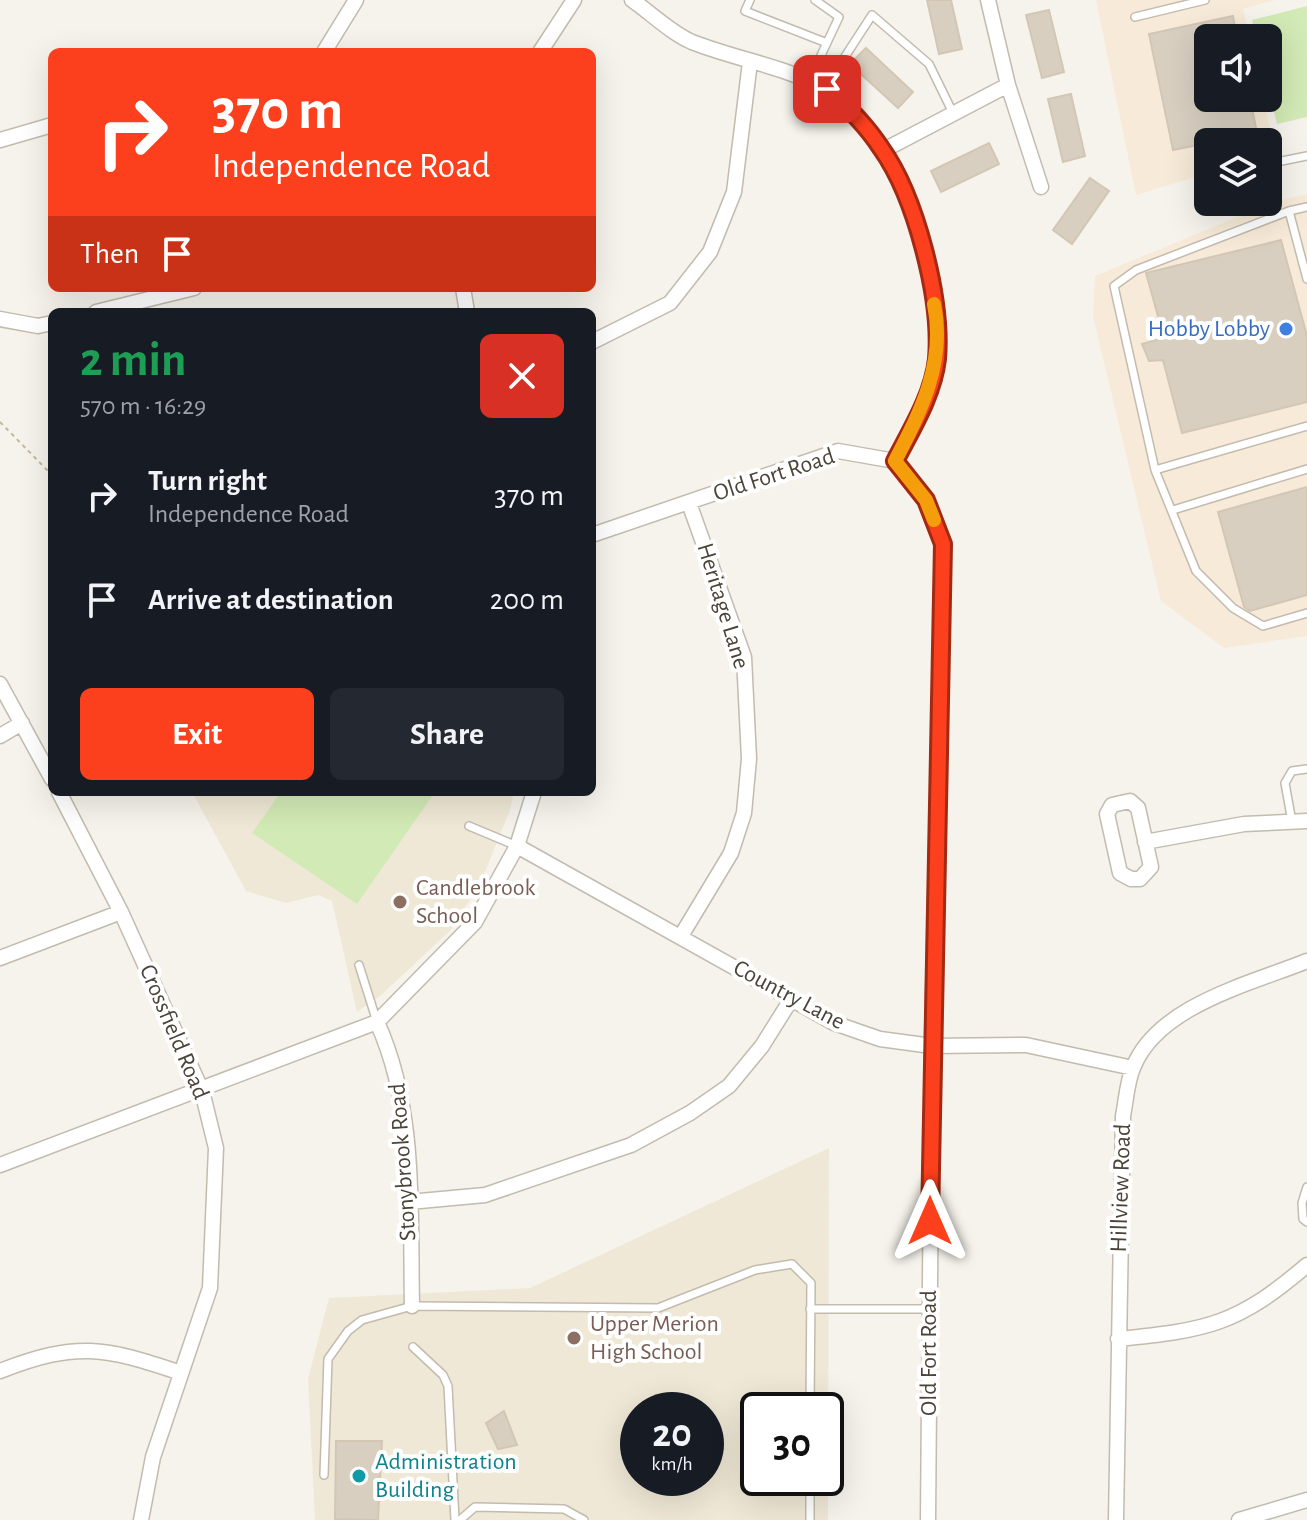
<!DOCTYPE html>
<html lang="en">
<head>
<meta charset="utf-8">
<style>
	:root { --surface:#171b24; --page:#242831; --text:#f1f3f6; --muted:#9ea1a6; --accent:#fc3f1d }
	body { margin:0; font-family:"Alegreya Sans",sans-serif; background:var(--page); color:var(--text); height:100vh; display:flex; flex-direction:column; font-size:30px; white-space:nowrap }
	* { box-sizing:border-box; margin:0 }
	p { font-size:26px; color:var(--muted) }
	.icon { flex:none; width:44px; height:44px; fill:none; stroke:currentColor; stroke-width:2; stroke-linecap:round; stroke-linejoin:round }
	.map { position:relative; flex:1; overflow:hidden }
	.panel { position:absolute; left:48px; top:308px; width:548px; height:488px; display:flex; flex-direction:column; background:var(--surface); border-radius:12px; box-shadow:0 8px 32px #0002 }
	.panel>* { flex:none }
	.guide { position:absolute; left:48px; top:48px; width:548px; height:244px; border-radius:12px; box-shadow:0 8px 32px #0002; background:#fc3f1d; color:#fff; overflow:hidden }
	.buttons { position:absolute; left:1194px; top:24px; display:grid; gap:16px }
	.buttons a { display:grid; place-items:center; width:88px; height:88px; border-radius:12px; background:var(--surface); box-shadow:0 8px 32px #0002; font-size:40px }
	.speed { position:absolute; left:620px; top:1392px; display:flex; gap:16px; font-size:40px; font-weight:700; text-align:center }
	.speed>* { display:grid; place-content:center; width:104px; height:104px; border-radius:50%; background:var(--surface); box-shadow:0 8px 32px #0002; line-height:1 }
	.speed small { font-size:20px; font-weight:400 }
	.speed .limit { border:4px solid #111; border-radius:12px; background:#fff; color:#111 }
	.pin { position:absolute; display:grid; place-items:center; width:68px; height:68px; color:#fff; margin:-34px; border-radius:16px; box-shadow:0 4px 12px #0006 }
	.me { position:absolute; width:88px; margin:-44px; rotate:0deg; stroke-linejoin:round; filter:drop-shadow(0 0 6px #0008) }
	.turn { display:flex; align-items:center; gap:28px; height:168px; padding:0 32px; font-size:36px }
	.turn .icon { width:104px; height:104px; stroke-width:2.5 }
	.turn b { display:block; font-size:56px; line-height:68px }
	.then { display:flex; align-items:center; height:76px; padding:0 32px; background:#0003; gap:16px; font-size:30px }
	.round { display:grid; place-items:center; flex:none; width:84px; height:84px; border-radius:12px; background:var(--page) }
	.headline { display:flex; align-items:center; justify-content:space-between; height:136px; padding:0 32px }
	h1 { font-size:48px; font-weight:700; line-height:60px; color:#1e9e55 }
	.primary-button { display:flex; gap:16px; margin-top:auto; padding:16px 32px }
	.primary-button a { flex:1; height:92px; border-radius:12px; background:var(--accent); color:#fff; font-size:32px; font-weight:700; line-height:92px; text-align:center }
	.primary-button a+a { background:var(--page); color:var(--text) }
	ul { padding:0; list-style:none }
	li { display:flex; align-items:center; gap:24px; height:104px; padding:0 32px }
	li div { flex:1 }
	li b { display:block; font-size:30px }
	li em { font-style:normal }
	.map>svg:first-child { display:block }
	.commercial { fill:#f7ead8 }
	.education { fill:#efe8d6; fill-rule:evenodd }
	.green { fill:#d2eab5 }
	.building { fill:#d8cfc1; stroke:#d3c7b4; stroke-width:2 }
	.lines { fill:none; stroke-linecap:round; stroke-linejoin:round }
	.service-casing { stroke:#c2bbae; stroke-width:10 }
	.minor-casing { stroke:#c2bbae; stroke-width:17 }
	.path { stroke:#c4b79f; stroke-width:2; stroke-dasharray:4 4; stroke-linecap:butt }
	.service { stroke:#fff; stroke-width:7 }
	.minor { stroke:#fff; stroke-width:14 }
	.route-casing { stroke:#a42913; stroke-width:20 }
	.route { stroke:#fc3f1d; stroke-width:14 }
	.slow { stroke:#f59e0b; stroke-width:14 }
	.shop-dot { fill:#3f7fe0; stroke:#fff; stroke-width:3 }
	.education-dot { fill:#8d6e63; stroke:#fff; stroke-width:3 }
	.culture-dot { fill:#0f9aa8; stroke:#fff; stroke-width:3 }
	.labels { text-anchor:middle; dominant-baseline:central; stroke-width:8; stroke-linejoin:round; paint-order:stroke }
	.shop-label { font-size:24px; fill:#366cbe; stroke:#fff; text-anchor:end }
	.street-label { font-size:24px; fill:#4b4439; stroke:#fff }
	.education-label { font-size:24px; fill:#785e54; stroke:#fff; text-anchor:start }
	.culture-label { font-size:24px; fill:#0d838f; stroke:#fff; text-anchor:start }
</style>
</head>
<body>
<div class="map">
<svg width="1307" height="1520" viewBox="0 0 1307 1520">
	<rect width="100%" height="100%" fill="#f6f3ec"/>
	<path class="commercial" d="M1096,0H1275L1243,9L1250,38H1208V98H1263L1276,152L1268,155V142H1208V173L1136,195Z
		M1307,194V636L1224,648L1161,601L1093,316L1095,276L1276,201Z"/>
	<path class="education" d="M192,792H514L510,810L480,884L450,931L380,996L357,1012L332,901L318,895L286,903L246,891Z
		M829,1148L828,1520H315L308,1379L329,1298L530,1288ZM638,1410H706V1478H638ZM758,1410H826V1478H758Z"/>
	<path class="green" d="M1307,6V117L1277,124L1268,87V38H1256L1252,20Z
		M281,792H435L357,904L252,833Z"/>
	<path class="building" d="M927,0H951L962,49L939,54Z
		M1049,10L1064,72L1042,78L1026,15Z
		M1233,16L1237,38H1208V98H1250L1257,133L1173,150L1149,34Z
		M866,48L913,92L898,108L850,64Z
		M1071,94L1085,156L1063,162L1048,99Z
		M989,143L999,164L941,192L931,171Z
		M1090,178L1109,191L1072,244L1053,230Z
		M1281,240L1307,336V402L1182,433L1163,360L1149,361L1142,344L1164,338L1146,273Z
		M1307,487V595L1250,611L1244,607L1218,512Z
		M504,1411L517,1445L498,1449L486,1423Z
		M336,1441H382L378,1520L335,1519Z"/>
	<g class="lines">
		<g class="service-casing">
			<path id="service" d="M750,0L745,11L827,43
				M1135,17L1205,0
				M816,66L835,72L872,15L929,64L953,113
				M809,81L839,17L815,0
				M1272,163L1307,156
				M1307,207L1289,211L1307,279
				M1289,211L1136,270L1114,286L1155,470L1307,426
				M1155,470L1196,571L1233,608L1263,626L1307,613
				M1173,510L1307,469
				M1292,822L1285,783L1292,771L1307,769
				M469,826L517,846
				M359,965L377,1022
				M1307,1187L1302,1203L1303,1219L1307,1222
				M810,1309H929
				M413,1347L443,1375L448,1386L455,1520
				M324,1475L328,1359L348,1331L362,1320L412,1306L658,1308L755,1270L792,1264L811,1283L810,1410
				M460,1520L475,1507L564,1509L584,1520
				M810,1520V1478"/>
		</g>
		<g class="minor-casing">
			<path id="minor" d="M632,0C651,13 671,33 692,42C735,59 783,66 824,88C897,127 946,282 937,360C932,395 911,429 895,461
				M324,52L356,0
				M540,52L574,0
				M1008,85L1041,187
				M0,140L52,125
				M884,150L1008,85L988,0
				M463,288L467,312
				M96,312L194,288
				M0,319L38,326L52,323
				M592,342L670,303L710,252L734,192L750,62
				M592,535L838,451L895,461L926,500L943,544L932,1046L928,1520
				M0,684L52,779
				M0,736L22,723
				M59,792L121,912L202,1091L216,1148L210,1288L153,1457L141,1520
				M1130,801L1138,808L1151,867L1140,879H1131L1120,873L1107,814L1112,805Z
				M1145,842L1244,824L1307,821
				M517,846L834,1023L880,1039L932,1046L1026,1045L1133,1068
				M681,936L731,853L744,813L749,759L744,657L689,503
				M0,958L121,912
				M377,1022C417,1110 410,1211 412,1306
				M0,1165L377,1022L475,922L517,846L534,792
				M409,1202L485,1195L631,1145L690,1113L729,1086L762,1046L792,998
				M1118,1339C1208,1330 1237,1325 1307,1265
				M0,1371C77,1341 104,1347 181,1373
				M1116,1520L1123,1116C1126,1101 1127,1082 1133,1068C1157,1006 1250,984 1307,961
				M1239,1520L1307,1500"/>
		</g>
		<path class="path" d="M0,422L52,475"/>
		<use href="#service" class="service"/>
		<use href="#minor" class="minor"/>
	</g>
	<g class="lines">
		<g class="route-casing">
			<path id="route" d="M827,89C848,107 866,125 881,148C916,197 942,299 937,359C933,395 911,430 895,461L926,500L943,544L930,1221"/>
		</g>
		<use href="#route" class="route"/>
		<path class="slow" d="M934,520L926,500L895,461C921,411 946,362 934,304"/>
	</g>
	<circle class="shop-dot" cx="1286" cy="329" r="8"/>
	<g class="education-dot">
		<circle cx="400" cy="902" r="8"/>
		<circle cx="574" cy="1338" r="8"/>
	</g>
	<circle class="culture-dot" cx="359" cy="1476" r="8"/>
	<g class="labels">
		<g class="shop-label">
			<text x="1270" y="329">Hobby Lobby</text>
		</g>
		<g class="street-label">
			<text transform="translate(774 475) rotate(-18)">Old Fort Road</text>
			<text transform="translate(723 606) rotate(73)">Heritage Lane</text>
			<text transform="translate(789 995) rotate(28)">Country Lane</text>
			<text transform="translate(174 1032) rotate(67)">Crossfield Road</text>
			<text transform="translate(403 1162) rotate(-94)">Stonybrook Road</text>
			<text transform="translate(1121 1188) rotate(-88)">Hillview Road</text>
			<text transform="translate(929 1353) rotate(-90)">Old Fort Road</text>
		</g>
		<g class="education-label">
			<text x="416" y="888">Candlebrook<tspan x="416" dy="28">School</tspan></text>
			<text x="590" y="1324">Upper Merion<tspan x="590" dy="28">High School</tspan></text>
		</g>
		<g class="culture-label">
			<text x="375" y="1462">Administration<tspan x="375" dy="28">Building</tspan></text>
		</g>
	</g>
</svg>
<div class="buttons">
<a><svg class="icon" aria-label="sound" viewBox="0 0 24 24"><path d="M4 9h4l5-4v14l-5-4H4zM17 9q2 3 0 6"/></svg></a>
<a><svg class="icon" aria-label="layers" viewBox="0 0 24 24"><path d="M12 4l9 5-9 5-9-5zM3 14l9 5 9-5"/></svg></a>
</div>
<div class="speed"><div>20<small>km/h</small></div><div class="limit">30</div></div>
<div class="pin" style="left:827px;top:89px;background:#d93025"><svg class="icon" aria-label="arrive" viewBox="0 0 24 24"><path d="M6 21V4h12l-3 4 3 4H6"/></svg></div>
<svg class="me" style="left:930px;top:1221px" viewBox="-20 -20 40 40"><path d="M0-17L14 15 0 8-14 15z" fill="#fc3f1d" stroke="#fff" stroke-width="4"/></svg>
<div class="guide">
<div class="turn"><svg class="icon" aria-label="right" viewBox="0 0 24 24"><path d="M7 20v-9h11M14 6l5 5-5 5"/></svg><div><b>370 m</b>Independence Road</div></div>
<div class="then">Then<svg class="icon" aria-label="arrive" viewBox="0 0 24 24"><path d="M6 21V4h12l-3 4 3 4H6"/></svg></div>
</div>
<section class="panel">
<div class="headline"><div><h1>2 min</h1><p>570 m · 16:29</p></div><a class="round" style="background:#d93025;color:#fff"><svg class="icon" aria-label="close" viewBox="0 0 24 24"><path d="M6 6l12 12M18 6L6 18"/></svg></a></div>
<ul>
<li><svg class="icon" aria-label="right" viewBox="0 0 24 24"><path d="M7 20v-9h11M14 6l5 5-5 5"/></svg><div><b>Turn right</b><p>Independence Road</p></div><em>370 m</em></li>
<li><svg class="icon" aria-label="arrive" viewBox="0 0 24 24"><path d="M6 21V4h12l-3 4 3 4H6"/></svg><div><b>Arrive at destination</b></div><em>200 m</em></li>
</ul>
<div class="primary-button"><a>Exit</a><a>Share</a></div>
</section>
</div>
</body>
</html>
